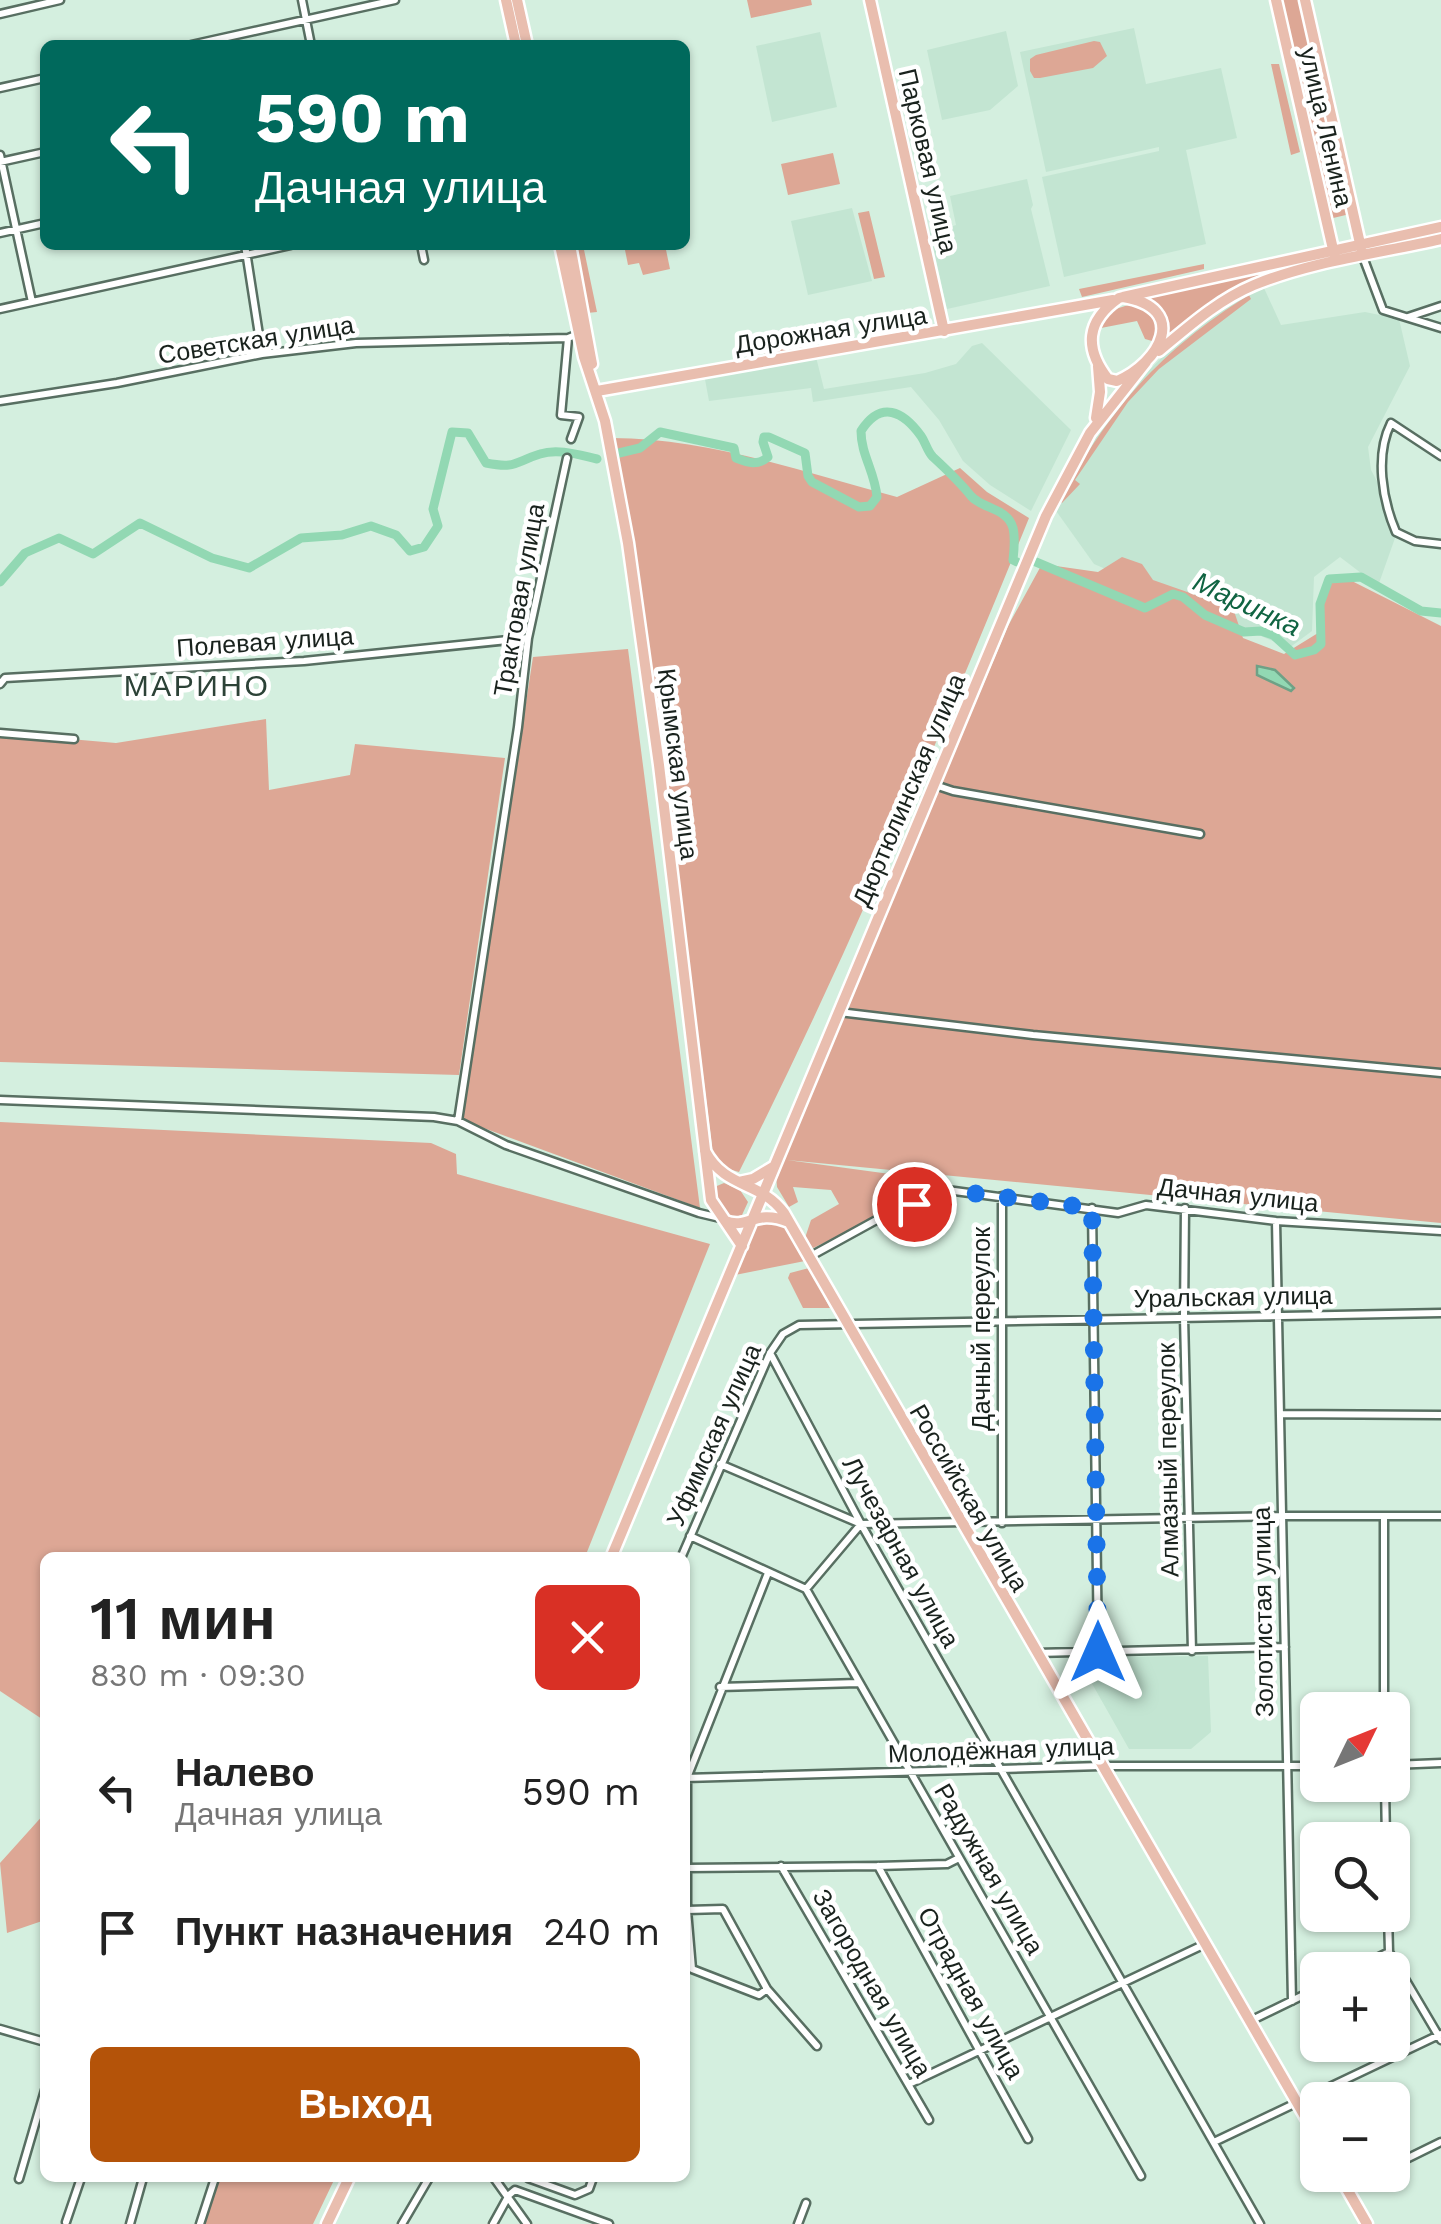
<!DOCTYPE html>
<html lang="ru">
<head>
<meta charset="utf-8">
<style>
	:root { --surface:#fff; --page:#f2f2f2; --text:#222; --muted:#767676; --accent:#b45309 }
	body { margin:0; font-family:"Work Sans",sans-serif; background:var(--page); color:var(--text); height:100vh; display:flex; flex-direction:column; font-size:38px; white-space:nowrap }
	* { box-sizing:border-box; margin:0 }
	p { font-size:32px; color:var(--muted) }
	.icon { flex:none; width:55px; height:55px; fill:none; stroke:currentColor; stroke-width:2; stroke-linecap:round; stroke-linejoin:round }
	.map { position:relative; flex:1; overflow:hidden }
	.panel { position:absolute; left:40px; top:1552px; width:650px; height:630px; display:flex; flex-direction:column; background:var(--surface); border-radius:15px; box-shadow:0 2px 8px #0004 }
	.panel>* { flex:none }
	.guide { position:absolute; left:40px; top:40px; width:650px; height:210px; border-radius:15px; box-shadow:0 2px 8px #0004; background:#00695c; color:#fff; overflow:hidden }
	.needle { width:65px; rotate:47deg }
	.buttons { position:absolute; left:1300px; top:1692px; display:grid; gap:20px }
	.buttons a { display:grid; place-items:center; width:110px; height:110px; border-radius:15px; background:var(--surface); box-shadow:0 2px 8px #0004; font-size:50px }
	.pin { position:absolute; display:grid; place-items:center; width:85px; height:85px; color:#fff; margin:-42px; border:5px solid #fff; border-radius:50%; box-shadow:0 2px 10px #0007 }
	.me { position:absolute; width:110px; margin:-55px; rotate:0deg; stroke-linejoin:round; filter:drop-shadow(0 0 8px #0008) }
	.turn { display:flex; align-items:center; gap:35px; height:210px; padding:0 50px; font-size:45px }
	.turn .icon { width:130px; height:130px; stroke-width:2.5 }
	.turn b { display:block; font-size:70px; line-height:85px }
	.round { display:grid; place-items:center; flex:none; width:105px; height:105px; border-radius:15px; background:var(--page) }
	.summary { display:flex; align-items:center; justify-content:space-between; height:170px; padding:0 50px }
	h1 { font-size:60px; font-weight:600; line-height:75px }
	.button { display:flex; gap:20px; margin-top:auto; padding:20px 50px }
	.button a { flex:1; height:115px; border-radius:15px; background:var(--accent); color:#fff; font-size:40px; font-weight:600; line-height:115px; text-align:center }
	ul { padding:0; list-style:none }
	li { display:flex; align-items:center; gap:30px; height:140px; padding:0 50px }
	li div { flex:1 }
	li b { display:block; font-size:38px }
	li em { font-style:normal }
	.map>svg:first-child { display:block }
	.built { fill:#c3e5d2 }
	.green { fill:#dda795 }
	.water { fill:#92d8b3; stroke:#6ea186; stroke-width:2.5 }
	.lines { fill:none; stroke-linecap:round; stroke-linejoin:round }
	.river { stroke:#92d8b3; stroke-width:9 }
	.minor-casing { stroke:#586f62; stroke-width:11 }
	.major-casing { stroke:#fff; stroke-width:15 }
	.minor { stroke:#fff; stroke-width:6 }
	.major { stroke:#e9beaf; stroke-width:10 }
	.route { stroke:#1a73e8; stroke-width:18; stroke-dasharray:0 32.4 }
	.labels { text-anchor:middle; dominant-baseline:central; stroke-width:9; stroke-linejoin:round; paint-order:stroke }
	.street-label { font-size:25px; fill:#19221d; stroke:#fff }
	.water-label { font-size:28px; font-style:italic; fill:#106442; stroke:#fff }
	.quarter-label { font-size:30px; letter-spacing:2.5px; fill:#2c4237; stroke:#fff }
</style>
</head>
<body>
<div class="map">
<svg width="1441" height="2224" viewBox="0 0 1441 2224">
	<rect width="100%" height="100%" fill="#d4efdf"/>
	<path class="built" d="M1134,28L1146,84L1221,68L1237,138L1186,150L1206,244L1064,277L1042,177L1159,151V147L1046,172L1020,52Z
		M1006,31L1018,86L990,110L942,120L927,50Z
		M820,32L837,107L772,122L756,46Z
		M1027,179L1033,205L1031,209L1050,286L947,309L930,233L956,225L950,196Z
		M852,208L872,281L808,295L791,221Z
		M1264,288L1281,325L1365,312L1399,319L1410,366L1368,447L1371,470L1400,524L1378,586L1340,557L1314,577L1312,631L1289,648L1094,564L1054,508L1078,459L1119,401L1176,343L1230,303Z
		M982,343L1071,430L1031,511L990,485L963,461L939,420L911,387L813,402L811,388L709,401L704,374L816,357L824,389L925,373L956,364L972,346Z
		M1208,1656L1211,1732L1191,1749H1129L1090,1680L1105,1657Z"/>
	<path class="green" d="M747,0H811L812,5L751,18Z
		M1281,0H1301L1350,214L1329,219Z
		M1094,41L1100,42L1107,56L1093,68L1040,78H1034L1030,71V59L1036,55Z
		M1271,64H1279L1300,152L1291,155Z
		M833,153L840,184L788,195L781,164Z
		M869,211L885,277L874,279L858,213Z
		M572,245H583L597,312L587,313Z
		M624,245H665L670,269L643,275L639,263L628,265Z
		M1302,263L1246,281L1167,340C1171,322 1162,306 1146,298Z
		M1204,264V269L1082,297L1079,289Z
		M1249,295L1251,299L1159,369L1128,402L1075,480L1080,484L1062,503L1059,501C1110,409 1159,351 1249,295Z
		M1131,304C1151,310 1159,317 1157,337L1152,341L1145,339L1137,321L1101,328L1099,324L1107,312Z
		M802,335L804,348L765,355L763,343Z
		M608,438C706,437 802,472 897,497L960,468L987,492L1029,518C939,739 846,959 739,1172L718,1166L713,1154L653,676Z
		M1122,557L1142,564L1153,580L1233,608L1243,638L1284,654L1318,633C1316,605 1318,593 1340,575L1441,626V1223L787,1160L934,1180L940,1188L811,1249L805,1238L811,1220L839,1204L831,1190L793,1187L798,1202L789,1207L777,1187L776,1175L1008,626L1042,564L1098,572Z
		M628,649L700,1208L462,1120L533,657Z
		M266,719L269,790L350,775L355,744L505,758L459,1075L0,1062V733L116,743Z
		M0,1122L431,1143L456,1154L457,1174L710,1244L585,1557L45,1558V1721L0,1691Z
		M724,1183L740,1190L748,1202L742,1215L735,1219L716,1207L712,1188Z
		M769,1218L783,1224L805,1261L735,1275L756,1224Z
		M809,1268L830,1308H803L788,1278L790,1273Z
		M45,1813V1920L7,1933L0,1863Z
		M218,2178H335L313,2224H204Z"/>
	<path class="water" d="M1257,666L1275,670L1294,688L1291,691L1257,675Z"/>
	<g class="lines">
		<path class="river" d="M619,453L640,448L660,432L734,448L736,458C749,463 757,466 768,457L763,442L764,437H769L805,453L808,476L812,482L859,507L870,506L877,497C875,472 861,455 861,431C881,400 903,411 921,436C926,443 927,451 933,457C946,469 959,481 971,496C982,509 1008,508 1013,528C1015,536 1014,551 1013,560L1017,562
			M1036,562L1145,608L1173,594L1183,597L1205,615L1244,632L1261,631L1273,635L1295,655L1314,650L1321,644L1320,604L1329,579L1361,577L1421,611L1441,613
			M0,582L25,553L59,538L93,554L140,523L212,558L249,568L301,538L342,535L371,526L396,535L410,551L424,547L438,526L433,509L452,432L468,433L486,463C517,469 514,462 540,454C558,448 579,455 597,459"/>
		<g class="minor-casing">
			<path id="minor" d="M302,0L311,45
				M0,14L60,0
				M191,45L395,0
				M0,88L45,78
				M0,155L32,302
				M0,162L45,152
				M0,233L45,223
				M245,245L262,354
				M421,245L424,260
				M1363,257L1383,310L1441,328
				M0,309L291,245
				M1408,317L1441,306
				M568,338L561,415L579,417L571,439
				M0,401L117,383L262,354L356,343L568,338L578,334
				M1441,456L1391,423C1375,455 1382,499 1396,532L1415,541L1441,544
				M0,684L5,678L304,661L528,638
				M0,733L74,739
				M935,785L953,791L1200,834
				M839,1012L1033,1035L1441,1073
				M0,1100L434,1117L458,1121L506,1145L699,1213L720,1218
				M458,1121L518,727L528,638L567,458
				M1002,1196V1523
				M1092,1208L1098,1652
				M1185,1208L1184,1317L1192,1651
				M1276,1221L1292,2001
				M809,1257L880,1218L947,1190L1118,1213L1146,1205L1276,1221L1441,1231
				M770,1353L861,1524L1260,2224
				M1280,1414L1441,1415
				M720,1464L861,1524L1280,1516H1441
				M690,1536L806,1589L1141,2176
				M681,1558L770,1353L783,1334L799,1325L1441,1313
				M806,1589L861,1524
				M1036,1653L1285,1647
				M720,1687L858,1683
				M1384,1710V1517
				M1392,1765L1441,1763
				M685,1778L1101,1766H1318
				M1385,1785L1386,1840
				M781,1866L929,2120
				M878,1866L1028,2139
				M686,1868L878,1866L947,1864L959,1858
				M687,1910L723,1909L767,1989L817,2046
				M1388,1915L1389,1952L1441,2040
				M1353,1970L1389,1952
				M767,1989L759,1995L692,1969L687,1910V1778L768,1573
				M1250,2021L1318,1988
				M0,2029L45,2042
				M909,2084L1205,1944
				M1214,2142L1441,2034
				M1392,2166L1441,2142
				M494,2178L527,2224
				M528,2178L575,2195L589,2189L593,2178
				M19,2179L45,2090
				M1347,2187L1372,2175
				M66,2222L81,2178
				M130,2224L143,2178
				M200,2224L215,2178
				M402,2224L429,2178
				M493,2224L509,2195L515,2190L609,2224
				M798,2224L806,2203"/>
		</g>
		<g class="major-casing">
			<path id="major" d="M506,0L516,45
				M517,0L527,45
				M870,0L944,331
				M1276,0L1335,258
				M1305,0L1361,248
				M560,245L584,357L605,421L628,543L659,765L711,1200L742,1246
				M570,245L592,364
				M1123,297C1190,308 1160,363 1117,381L1108,379C1084,348 1086,321 1119,298L1123,297C1229,274 1335,251 1441,227
				M1159,351C1188,327 1218,300 1254,285C1312,261 1380,253 1441,239
				M597,391L1113,300
				M1096,418L1100,392L1098,366
				M705,1151C726,1190 760,1180 784,1213L1318,2139
				M739,1182L753,1179L773,1167
				M725,1221C749,1230 754,1208 789,1222
				M611,1558L1046,516L1090,433L1146,362
				M1339,2175L1367,2224
				M327,2224L349,2178"/>
		</g>
		<use href="#minor" class="minor"/>
		<use href="#major" class="major"/>
	</g>
	<g class="lines">
		<path class="route" d="M914,1204L947,1190L1092,1208L1098,1652"/>
	</g>
	<g class="labels">
		<g class="street-label">
			<text transform="translate(1326 127) rotate(77)">улица Ленина</text>
			<text transform="translate(928 161) rotate(77)">Парковая улица</text>
			<text transform="translate(831 330) rotate(-9)">Дорожная улица</text>
			<text transform="translate(256 340) rotate(-9)">Советская улица</text>
			<text transform="translate(519 600) rotate(-80)">Трактовая улица</text>
			<text transform="translate(265 642) rotate(-4)">Полевая улица</text>
			<text transform="translate(678 764) rotate(83)">Крымская улица</text>
			<text transform="translate(909 790) rotate(-67)">Дюртюлинская улица</text>
			<text transform="translate(1238 1195) rotate(6)">Дачная улица</text>
			<text transform="translate(1233 1297) rotate(-1)">Уральская улица</text>
			<text transform="translate(981 1329) rotate(-90)">Дачный переулок</text>
			<text transform="translate(714 1435) rotate(-66)">Уфимская улица</text>
			<text transform="translate(1168 1460) rotate(-91)">Алмазный переулок</text>
			<text transform="translate(969 1498) rotate(60)">Российская улица</text>
			<text transform="translate(901 1552) rotate(61)">Лучезарная улица</text>
			<text transform="translate(1263 1612) rotate(-91)">Золотистая улица</text>
			<text transform="translate(1001 1750) rotate(-2)">Молодёжная улица</text>
			<text transform="translate(989 1869) rotate(60)">Радужная улица</text>
			<text transform="translate(872 1983) rotate(60)">Загородная улица</text>
			<text transform="translate(971 1993) rotate(61)">Отрадная улица</text>
		</g>
		<g class="water-label">
			<text transform="translate(1247 604) rotate(25)">Маринка</text>
		</g>
		<g class="quarter-label">
			<text x="197" y="685">МАРИНО</text>
		</g>
	</g>
</svg>
<div class="buttons">
<a><svg class="needle" viewBox="-14 -14 28 28"><path d="M0-13l5 13h-10z" fill="#e53935"/><path d="M0 13l5-13h-10z" fill="#767676"/></svg></a>
<a><svg class="icon" aria-label="search" viewBox="0 0 24 24"><circle cx="10" cy="10" r="6"/><path d="M15 15l6 6"/></svg></a>
<a>+</a>
<a>−</a>
</div>
<div class="pin" style="left:914px;top:1204px;background:#d93025"><svg class="icon" aria-label="arrive" viewBox="0 0 24 24"><path d="M6 21V4h12l-3 4 3 4H6"/></svg></div>
<svg class="me" style="left:1098px;top:1652px" viewBox="-20 -20 40 40"><path d="M0-17L14 15 0 8-14 15z" fill="#1a73e8" stroke="#fff" stroke-width="4"/></svg>
<div class="guide">
<div class="turn"><svg class="icon" aria-label="left" viewBox="0 0 24 24"><path d="M17 20v-9H6M10 6l-5 5 5 5"/></svg><div><b>590 m</b>Дачная улица</div></div>
</div>
<section class="panel">
<div class="summary"><div><h1>11 мин</h1><p>830 m · 09:30</p></div><a class="round" style="background:#d93025;color:#fff"><svg class="icon" aria-label="close" viewBox="0 0 24 24"><path d="M6 6l12 12M18 6L6 18"/></svg></a></div>
<ul>
<li><svg class="icon" aria-label="left" viewBox="0 0 24 24"><path d="M17 20v-9H6M10 6l-5 5 5 5"/></svg><div><b>Налево</b><p>Дачная улица</p></div><em>590 m</em></li>
<li><svg class="icon" aria-label="arrive" viewBox="0 0 24 24"><path d="M6 21V4h12l-3 4 3 4H6"/></svg><div><b>Пункт назначения</b></div><em>240 m</em></li>
</ul>
<div class="button"><a>Выход</a></div>
</section>
</div>
</body>
</html>
